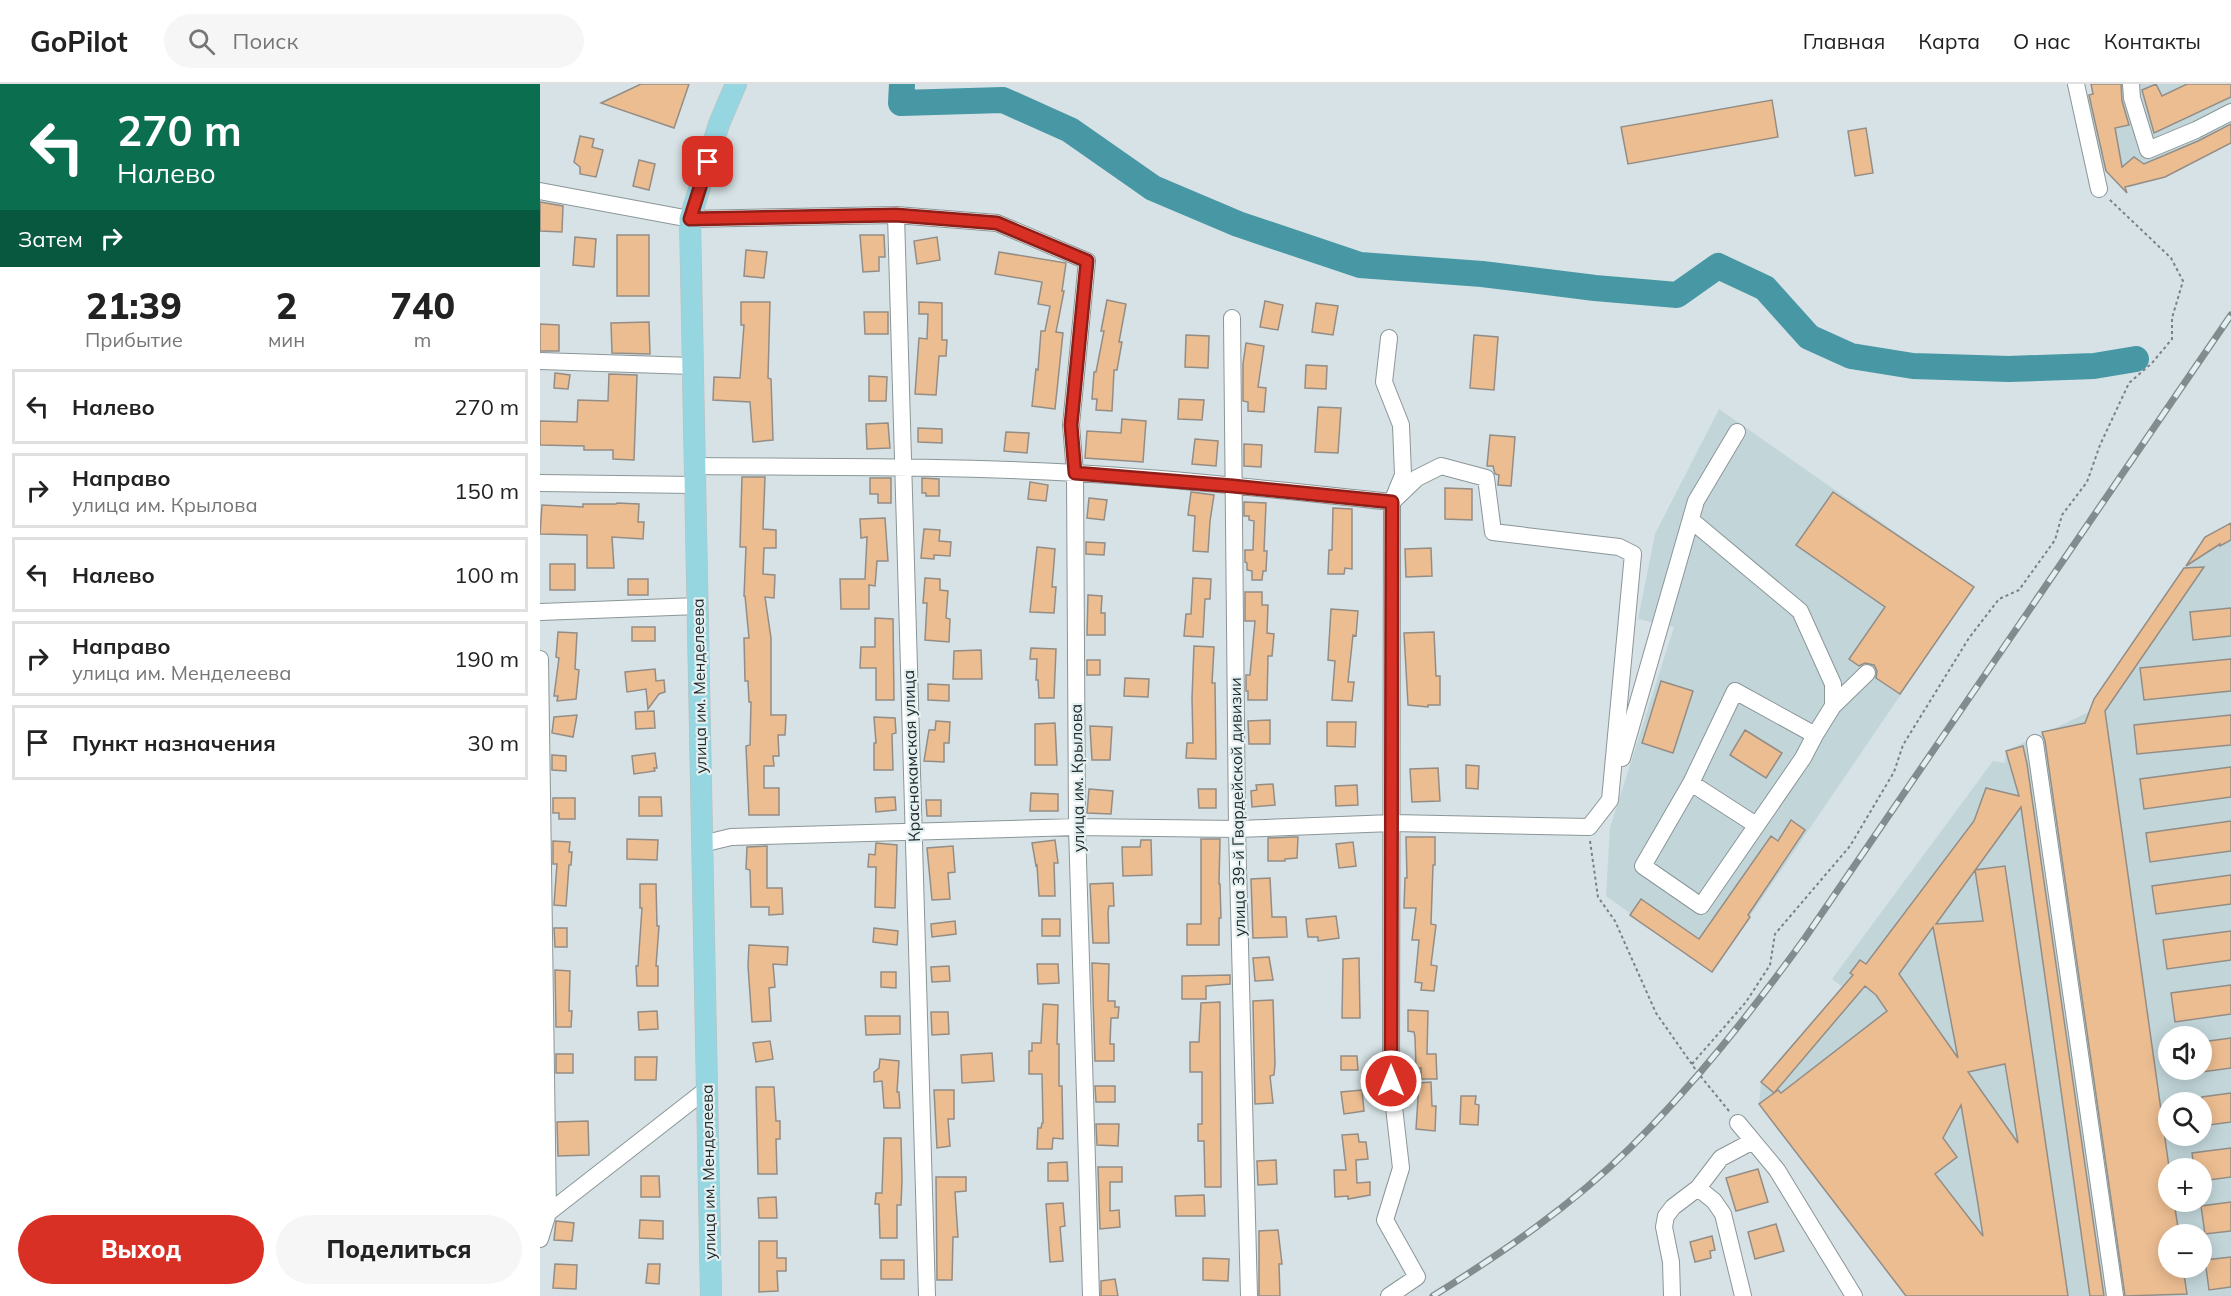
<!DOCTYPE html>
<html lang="ru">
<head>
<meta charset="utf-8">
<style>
	:root { --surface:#fff; --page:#f6f6f6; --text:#222; --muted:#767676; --line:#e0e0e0; --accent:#d93025 }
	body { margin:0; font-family:Mulish,sans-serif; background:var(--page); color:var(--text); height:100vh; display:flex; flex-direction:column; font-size:22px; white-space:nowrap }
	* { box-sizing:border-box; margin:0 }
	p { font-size:20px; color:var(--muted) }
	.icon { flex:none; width:33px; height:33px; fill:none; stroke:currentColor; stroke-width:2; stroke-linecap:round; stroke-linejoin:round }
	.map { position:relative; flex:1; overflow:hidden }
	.panel { display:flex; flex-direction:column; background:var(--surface); width:540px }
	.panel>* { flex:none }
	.guide { background:#0b6e4f; color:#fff; overflow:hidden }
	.tools { position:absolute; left:1618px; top:942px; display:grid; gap:12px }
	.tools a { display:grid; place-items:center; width:54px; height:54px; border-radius:50%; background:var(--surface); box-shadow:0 3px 15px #0003; font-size:30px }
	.pin { position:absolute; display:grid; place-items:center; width:51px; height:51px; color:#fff; margin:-26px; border-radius:12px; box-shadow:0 3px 9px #0006 }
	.me { position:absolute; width:66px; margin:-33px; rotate:0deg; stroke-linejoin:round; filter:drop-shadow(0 0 4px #0008) }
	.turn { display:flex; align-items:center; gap:21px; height:126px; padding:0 18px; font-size:27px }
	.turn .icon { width:78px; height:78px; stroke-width:2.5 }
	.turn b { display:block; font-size:42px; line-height:51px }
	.then { display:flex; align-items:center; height:57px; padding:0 18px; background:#0003; gap:12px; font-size:22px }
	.eta { display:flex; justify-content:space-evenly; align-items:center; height:102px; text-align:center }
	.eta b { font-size:36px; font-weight:800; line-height:42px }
	.action { display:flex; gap:12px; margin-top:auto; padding:12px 18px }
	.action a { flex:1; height:69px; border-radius:36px; background:var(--accent); color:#fff; font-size:24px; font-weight:800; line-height:69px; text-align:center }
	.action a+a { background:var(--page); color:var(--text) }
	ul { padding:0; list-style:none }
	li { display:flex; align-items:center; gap:18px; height:75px; margin:0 12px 9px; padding:0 6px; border:3px solid var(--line); border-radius:0px }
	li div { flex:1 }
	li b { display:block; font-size:22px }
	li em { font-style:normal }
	header { display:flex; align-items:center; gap:36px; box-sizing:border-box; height:84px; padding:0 30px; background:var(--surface); border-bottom:2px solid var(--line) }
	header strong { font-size:28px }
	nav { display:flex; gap:33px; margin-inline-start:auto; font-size:21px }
	.search { width:420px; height:54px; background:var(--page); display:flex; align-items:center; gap:15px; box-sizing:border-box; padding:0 21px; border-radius:33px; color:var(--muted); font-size:22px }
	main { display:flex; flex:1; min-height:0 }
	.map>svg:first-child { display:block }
	.built { fill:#c2d6da; fill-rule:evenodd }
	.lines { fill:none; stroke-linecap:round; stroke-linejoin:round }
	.river { stroke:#4897a5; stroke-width:26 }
	.building { fill:#ecbd91; stroke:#948d86; stroke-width:1.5; fill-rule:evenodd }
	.minor-casing { stroke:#8b9698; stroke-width:18 }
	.major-casing { stroke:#bdbebe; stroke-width:22 }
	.path { stroke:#798182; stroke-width:2; stroke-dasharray:3 3; stroke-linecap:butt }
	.minor { stroke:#fff; stroke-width:16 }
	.major { stroke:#96d6e1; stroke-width:21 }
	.rail-casing { stroke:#828b8d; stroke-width:7 }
	.rail { stroke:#e3f0f2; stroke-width:4.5; stroke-dasharray:14; stroke-linecap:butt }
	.route-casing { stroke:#8d1f18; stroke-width:15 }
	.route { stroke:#d93025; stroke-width:10 }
	.labels { text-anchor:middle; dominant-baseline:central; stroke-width:4.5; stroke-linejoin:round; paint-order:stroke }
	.street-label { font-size:16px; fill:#232828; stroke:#e3f0f2 }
</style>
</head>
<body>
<header>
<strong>GoPilot</strong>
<div class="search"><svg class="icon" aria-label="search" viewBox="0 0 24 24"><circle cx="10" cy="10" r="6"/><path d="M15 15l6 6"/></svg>Поиск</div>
<nav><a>Главная</a><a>Карта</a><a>О нас</a><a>Контакты</a></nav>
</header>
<main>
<section class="panel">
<div class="guide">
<div class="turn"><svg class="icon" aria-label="left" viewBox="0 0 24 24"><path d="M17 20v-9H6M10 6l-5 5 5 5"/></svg><div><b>270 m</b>Налево</div></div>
<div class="then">Затем<svg class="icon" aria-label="right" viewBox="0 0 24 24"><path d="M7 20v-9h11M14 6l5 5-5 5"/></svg></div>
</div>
<div class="eta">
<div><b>21:39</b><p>Прибытие</p></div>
<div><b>2</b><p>мин</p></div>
<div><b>740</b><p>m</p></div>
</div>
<ul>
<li><svg class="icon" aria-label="left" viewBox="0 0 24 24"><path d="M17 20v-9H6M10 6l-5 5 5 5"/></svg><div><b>Налево</b></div><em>270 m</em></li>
<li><svg class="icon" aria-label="right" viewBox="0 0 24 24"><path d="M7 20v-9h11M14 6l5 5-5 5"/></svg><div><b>Направо</b><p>улица им. Крылова</p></div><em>150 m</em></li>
<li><svg class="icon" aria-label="left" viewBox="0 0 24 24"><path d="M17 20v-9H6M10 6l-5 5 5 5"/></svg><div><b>Налево</b></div><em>100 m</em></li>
<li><svg class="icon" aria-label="right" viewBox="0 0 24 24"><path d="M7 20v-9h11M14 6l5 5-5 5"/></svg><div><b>Направо</b><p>улица им. Менделеева</p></div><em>190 m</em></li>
<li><svg class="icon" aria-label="arrive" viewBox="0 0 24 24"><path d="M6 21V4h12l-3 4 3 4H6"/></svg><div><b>Пункт назначения</b></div><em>30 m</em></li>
</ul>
<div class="action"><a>Выход</a><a>Поделиться</a></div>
</section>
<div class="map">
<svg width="1691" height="1212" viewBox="0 0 1691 1212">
	<rect width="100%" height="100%" fill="#d6e2e5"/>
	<path class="built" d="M1551,0H1691V59L1625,93L1590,103L1580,102L1561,82L1547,11L1553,10Z
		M1179,325L1434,503L1172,888L1066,812L1070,744L1134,543L1098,535L1115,450Z
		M1691,439V1212H1366L1219,1020L1221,998L1303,903L1292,895L1453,677L1465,679L1466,667L1549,628L1554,615L1665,453ZM1629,952H1662V986H1629ZM1629,1018H1662V1052H1629ZM1629,1084H1662V1118H1629ZM1629,1150H1662V1184H1629Z"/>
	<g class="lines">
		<path class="river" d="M362,0L361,19L463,16L530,46L613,104L698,140L820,181L942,190L1055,204L1137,211L1178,182L1225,204L1269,253L1311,272L1373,282L1469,285L1554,282L1596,275"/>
	</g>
	<path class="building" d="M101,0H149L134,44L61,19Z
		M1551,0H1581L1582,17L1589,41L1575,44L1582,83L1594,73L1604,80L1658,57L1691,40V59L1625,93L1585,103L1587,109L1566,87L1549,11L1553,10Z
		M1616,0L1622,12L1647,0H1691V13L1614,49L1602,6Z
		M1232,16L1238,53L1088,80L1081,43Z
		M1326,44L1333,89L1315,92L1308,47Z
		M40,52L54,55L52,63L63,66L56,93L40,90V83L34,78Z
		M99,76L115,80L109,106L93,102Z
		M0,118L23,122L22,148L0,147Z
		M77,151H109V212H77Z
		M320,151H344L345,173H339V187L323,188Z
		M35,153L56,155L54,183L33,181Z
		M397,153L400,176L377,180L374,157Z
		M206,166L227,168L224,194L204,192Z
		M459,168L526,179L522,207H524L516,248L523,249L515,325L492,322L496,285L498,286L501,247H505L510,222L498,220L502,198L455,190Z
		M567,216L586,220L579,258H582L577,286H574L572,327L556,326L557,315H552L554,288H556L564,247H561Z
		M725,217L743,221L738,246L720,243Z
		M201,218H230L228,294L231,295L233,356L213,358L210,318L173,316L174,293L200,294L204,241H201Z
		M379,218L402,219V256H407L406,272H399L396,311L375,310L379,254L387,255L388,230H379Z
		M776,219L798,222L793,251L772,248Z
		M324,228H348V250H325Z
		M109,238L110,270L72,269L71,239Z
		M0,240L19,241V267H0Z
		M646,251L669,252L668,284L645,283Z
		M934,251L958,253L954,306L930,304Z
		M706,259L724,262L718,303L726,304L724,328L708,327V318L703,317V280Z
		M766,281L787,282L786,305L765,304Z
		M15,289L30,291L28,305L14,304Z
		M69,290L97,291L94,376L73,375V366H44V362L0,361V337L37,338L38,316L68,317Z
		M329,292L347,293L346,317H329Z
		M639,315L664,316L662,336L638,335Z
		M778,323L801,324L798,369L775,368Z
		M582,335L606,337L603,378L545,374L547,347L581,349Z
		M348,339L350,364L327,365L326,340Z
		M378,344L402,345V359L378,358Z
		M466,348L489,349L487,369L464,367Z
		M950,351L975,353L971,402L958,401L959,391L955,390L953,382H947Z
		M655,355L678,357L676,382L652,380Z
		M704,360L722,361L721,383L704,382Z
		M202,393H225L223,445L236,446V464H224L223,490L235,491L234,514L225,513L231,554V631H246L245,651H238L239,672H233L234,682H224V704H239V731H209L206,662L210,661L211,618H209L208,597H205L204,554H209L205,512H204L206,463H200Z
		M330,394H351V419H338V410H330Z
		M382,394L399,395V412H386V409H382Z
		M490,398L508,401L506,417L488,415Z
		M905,404L932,405V436L905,435Z
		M651,408L674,411L670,437L668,468L653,467L655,432L648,431Z
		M1293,408L1434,503L1360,610L1336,594L1337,587L1334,581L1325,579L1319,582L1309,575L1345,523L1256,461Z
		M549,414L567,416L564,436L547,434Z
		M704,418L726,419L724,467H727L726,487H723L722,496H712V487L707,486V479L705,478V466H713L714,437L709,436V432H704Z
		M77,419L99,420L98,438H104L103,455L72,453L74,484H47V451L0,450L2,421L43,423V420H76Z
		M793,424L812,425V485L805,484L804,490H788L789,466H792Z
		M345,434L348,477H337L335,502L329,501V525H301L300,495H325L327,453L321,454L320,435Z
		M1691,439V456L1680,462V460L1646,482L1665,453Z
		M384,445L400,446L399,457L411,458L410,472L394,471V475L381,474Z
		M546,458L565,459L564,471L546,470Z
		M497,463L515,465L512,503H516L514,529L490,528Z
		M891,464L892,492L866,493L865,465Z
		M10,480H35V506H10Z
		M1664,483L1565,627L1629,1083V1118H1634L1639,1150H1629V1184H1643L1647,1210L1585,1212L1505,657L1502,648L1545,639L1554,615L1644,484Z
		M385,494L400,495V506L408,507L406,534L410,535L409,558L385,556L387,519H383Z
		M653,494L671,495L670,515H665L663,553L644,552L646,530H651Z
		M88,495H108V511H88Z
		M705,508H722V521H728L727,549L734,550L732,572H728L727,616H708V607H706V591H710L715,537H705Z
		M548,511L562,512L561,529H565V551H547Z
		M1691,524V552L1653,556L1650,528Z
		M791,525L818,527L816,552L813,551L808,598H814L812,617L792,616L795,577L788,576Z
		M335,534L353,535L354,616H336V584H320L321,563H335Z
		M92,543H115V557H92Z
		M18,548L37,549L35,585L39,586L36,615L17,617L18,612H14L19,574L16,573Z
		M894,548L896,592H900V621H888V623L868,621L864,549Z
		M654,562L674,563L672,599H675L676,675L646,674L647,659H653L652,614Z
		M491,564L516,565L514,614H499L498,596H496L497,575H490Z
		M441,566L442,595H413L414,567Z
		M1691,575V607L1604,616L1600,584Z
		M547,576H560V591H547Z
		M115,585L116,597L124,596L125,608L119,610L108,625L106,605L87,608L85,588Z
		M585,594L609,595L608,613L584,612Z
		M1121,597L1153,607L1133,669L1102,659Z
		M388,600L409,601V617L388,616Z
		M114,627L115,644L96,645L95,628Z
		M37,631L33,653L12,649L14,633Z
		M1691,631V661L1597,670L1594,641Z
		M334,633L355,634L356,649L352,650L353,686H334V659H336Z
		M730,636V660H709L708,637Z
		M396,637L410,638L409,659H404V678L384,677L389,646H395Z
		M787,638H816L815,663L787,662Z
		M515,639L517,681H495V640Z
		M550,642L572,643L570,676H552Z
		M1205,646L1242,669L1226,694L1190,671Z
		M1483,662L1487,680L1564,1212H1550L1481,723L1396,840L1443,837L1435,786L1465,782L1528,1212H1366L1219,1020L1234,1009L1221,998L1313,891L1310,889L1320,876L1326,880L1434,737L1446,704L1479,712L1466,667ZM1393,843L1418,974L1359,890ZM1325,902L1336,911L1347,927L1241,1009L1238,1006L1234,1009ZM1465,980L1478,1059L1428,988ZM1421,1021L1437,1114L1443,1152L1395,1090L1417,1073L1403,1054Z
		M115,669L117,684H114L115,687L94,690L92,672Z
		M12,671L26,672V687L12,686Z
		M926,681L939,682L938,705L926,704Z
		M1691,683V713L1604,725L1600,695Z
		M898,684L900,717L872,718L870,685Z
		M733,700L735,721L712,723L711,707L717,706L716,701Z
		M817,701L818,721L796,722L795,702Z
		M549,705L573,707L571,730L547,729Z
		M658,705H676V724H659Z
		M491,709L518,710V727H490Z
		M99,713H121L122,732H99Z
		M355,713L356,726L336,728L335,714Z
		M13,714H35V735H19V729H13Z
		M386,716H401V732H387Z
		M1251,736L1265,746L1208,831L1210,833L1172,888L1090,831L1101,815L1159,855L1231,752L1238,757Z
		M1691,737V767L1610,778L1606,749Z
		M753,753H758L757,774L745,775V777H728V754Z
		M866,753H895V781H893L891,840L896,841L891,881L897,882L894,907L881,906L882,899L875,898L879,856H872L876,824H864L865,794H867Z
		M87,755L118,756L117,776L87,775Z
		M661,755H680L679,800H680L681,834H679V861H647V840H661Z
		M515,756L518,779H514L515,812H499L497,781L496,782L492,759Z
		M601,756H611L612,791L583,792L582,763H600Z
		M13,757L30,758L29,768H32L31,781H29L26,822L14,821L17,780H13Z
		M813,758L816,782L799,784L796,760Z
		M336,759L357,761L355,824L335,823L336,783H328L329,770L335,771Z
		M227,762V804H242L243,830L229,831V823H211L210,786L206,785L207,763Z
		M413,762L415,788L408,789L410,815L392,816L387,764Z
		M1691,791V820L1616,830L1612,802Z
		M730,794L732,833H746L747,853L713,854L711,795Z
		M573,799L574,822H569L568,828L569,859H553L550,800Z
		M100,800H116L117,842H119L116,882H118V902H97L96,882H98L102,824H100Z
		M796,832L799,854L778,857V853H768L766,835Z
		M502,835H520V852H502Z
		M415,837L416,850L392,853L391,840Z
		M14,844H27V863H15Z
		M334,844L358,847L357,861L333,858Z
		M1691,847V876L1627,885L1623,856Z
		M209,861L248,863L247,881L233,880L235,903L229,904L231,937L212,938L208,882Z
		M729,873L733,896L715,897L713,874Z
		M819,874L820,934H802L803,875Z
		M552,879L569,880L568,917H575V923H579L578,934H571L570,960H574V977H555Z
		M497,880H518L519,899L498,900Z
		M409,882L410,897L392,898L391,883Z
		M15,886L30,887L29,927H32L31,943H16Z
		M341,888H356V904L341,903Z
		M690,891V900L666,902V915H642V892Z
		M1691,901V930L1635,938L1631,909Z
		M733,916L735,980L734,991L730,992L733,1019L715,1020L713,917Z
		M680,918L681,1103H665L664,1057H658V1040H662V988H650V958H659L661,919Z
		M503,920L518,921L517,960H519V1002H522L523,1055L513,1054L512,1065H497L498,1044H501L502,1039H503L502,990H489V967H492V959H501Z
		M868,926L888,927L887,970H896L897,995H881V984L876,985L875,953L874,948L868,947Z
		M117,927L118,945L99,946L98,928Z
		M391,928H408L409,950L392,951Z
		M325,932H360V950L326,951Z
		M1691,954V984L1662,988V958Z
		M230,957L233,975L216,978L213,959Z
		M452,969L454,997L422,999L421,971Z
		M16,970H33V989H16Z
		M801,972H817L818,986H801Z
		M95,973H117L116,996H95Z
		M340,975L359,977L357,1008H359L360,1024H344L342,997L334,998V988L339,984Z
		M891,998L892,1022H896L895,1047L876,1045L879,999Z
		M555,1002H575V1018H556Z
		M216,1003H234L236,1037H240V1055H236L237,1090H218Z
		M394,1006H414V1035H408L410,1062L397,1064Z
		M822,1006L824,1027L804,1030L801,1008Z
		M1691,1009V1038L1662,1042V1013Z
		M921,1012H936L935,1020L939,1021L938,1041L920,1040Z
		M48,1037L49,1071L18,1072L17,1038Z
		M556,1040H579L578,1062L557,1061Z
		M818,1050L819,1058H826L828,1075L816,1076L817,1099L830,1098V1111L808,1115V1112L795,1113L794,1086H806L802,1051Z
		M344,1054H361L362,1096L361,1121H357V1154H340L339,1120H335L336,1109H342Z
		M1691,1064V1093L1662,1097V1084H1654L1652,1069Z
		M736,1076L737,1100L718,1101L717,1077Z
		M527,1078L528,1097H508V1079Z
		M558,1083H582V1098H570V1127L579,1126L580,1143L560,1145Z
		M1218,1085L1228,1118L1196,1127L1186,1094Z
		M101,1092H119L120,1113H101Z
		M396,1093H426V1107L415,1108L418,1153H413L412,1196H397Z
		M664,1111L665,1132H636L635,1112Z
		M236,1113L237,1134H219L218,1114Z
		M1691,1118V1147L1665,1150L1661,1122Z
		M523,1119L525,1142L520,1143L523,1177L510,1178L506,1120Z
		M100,1136L123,1137V1155L99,1154Z
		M16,1137L34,1139L32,1157L14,1156Z
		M1236,1140L1244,1167L1215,1175L1208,1148Z
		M738,1146L742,1180H739L740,1212H719V1147Z
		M1172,1152L1175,1166L1170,1167L1171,1174L1155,1178L1150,1158Z
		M219,1157H237V1174H246V1187H237L238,1207L219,1208Z
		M1691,1173V1203L1669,1206L1665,1176Z
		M663,1174L689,1175L688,1197L663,1196Z
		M341,1176H364V1195H341Z
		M15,1180L37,1181L36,1205L13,1204Z
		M108,1180H120L119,1200L106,1199Z
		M575,1195L578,1212H561V1197Z"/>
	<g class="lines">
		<g class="minor-casing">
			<path id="minor" d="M1536,0L1559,105
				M1591,0L1592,14L1608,66L1656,46L1691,28
				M0,107L150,135L356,131L457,139L547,177L531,341L535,389L537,743L551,1212
				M356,131L387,1212
				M692,234L697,745L709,1212
				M0,277L153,282
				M155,382C282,383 409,382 536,389C641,395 747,407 852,418L877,394L901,382L946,394L953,448L1079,463L1093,470L1070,716L1049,743L852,739L697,745L537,743L191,753L162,760
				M0,399L155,401
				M1151,436L1260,527L1293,600V622L1275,651L1195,607L1151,699L1103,782L1161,822L1263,674L1275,651
				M0,528L158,522
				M0,575L8,1129L0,1155
				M1293,622L1327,589
				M1495,659L1575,1212
				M1082,674L1156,417L1197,348
				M1151,699L1216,741
				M1198,1039L1237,1086L1314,1212
				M1158,1104L1174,1117L1183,1130L1203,1212
				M8,1129L167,1005
				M849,1212L877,1193L845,1136L861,1084L851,997L852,418L863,391L861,341L844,298L849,254
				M1132,1212L1131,1178L1124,1143L1126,1132L1133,1123L1158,1104L1181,1074L1213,1057"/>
		</g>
		<g class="major-casing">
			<path id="major" d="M171,1212L150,135L179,40L196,0"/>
		</g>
		<path class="path" d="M1050,757L1058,813L1075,837L1116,929L1158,989L1189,1027
			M1152,980L1206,918L1230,881L1235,850L1310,762L1354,688L1363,661L1429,554L1459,515L1479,506L1515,456L1522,431L1547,398L1560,361L1589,299L1612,279L1632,255V234L1643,197L1631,174L1569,115"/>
		<use href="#minor" class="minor"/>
		<use href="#major" class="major"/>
		<g class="rail-casing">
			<path id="rail" d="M893,1212C962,1169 1031,1122 1090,1064C1155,1000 1211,928 1265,854L1691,231"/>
		</g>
		<use href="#rail" class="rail"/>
	</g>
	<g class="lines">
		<g class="route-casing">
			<path id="route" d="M168,78L150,135L356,131L457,139L547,177L531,341L535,389L693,402L852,418L851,997"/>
		</g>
		<use href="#route" class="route"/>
	</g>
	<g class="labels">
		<g class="street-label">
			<text transform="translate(159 602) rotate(-91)">улица им. Менделеева</text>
			<text transform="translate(371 672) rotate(-92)">Краснокамская улица</text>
			<text transform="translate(537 694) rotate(-91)">улица им. Крылова</text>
			<text transform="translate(697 723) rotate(-91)">улица 39-й Гвардейской дивизии</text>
			<text transform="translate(168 1088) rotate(-91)">улица им. Менделеева</text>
		</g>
	</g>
</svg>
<div class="tools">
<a><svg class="icon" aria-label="sound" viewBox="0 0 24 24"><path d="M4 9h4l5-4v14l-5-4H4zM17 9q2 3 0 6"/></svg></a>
<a><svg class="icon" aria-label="search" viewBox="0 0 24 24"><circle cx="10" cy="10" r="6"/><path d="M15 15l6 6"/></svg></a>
<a>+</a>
<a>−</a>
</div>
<div class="pin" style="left:168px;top:78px;background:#d93025"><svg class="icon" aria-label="arrive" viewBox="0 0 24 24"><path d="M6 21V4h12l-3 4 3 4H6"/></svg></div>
<svg class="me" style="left:851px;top:997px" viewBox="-20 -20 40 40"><circle r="17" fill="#d93025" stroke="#fff" stroke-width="3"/><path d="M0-11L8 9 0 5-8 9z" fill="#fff"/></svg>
</div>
</main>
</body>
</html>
